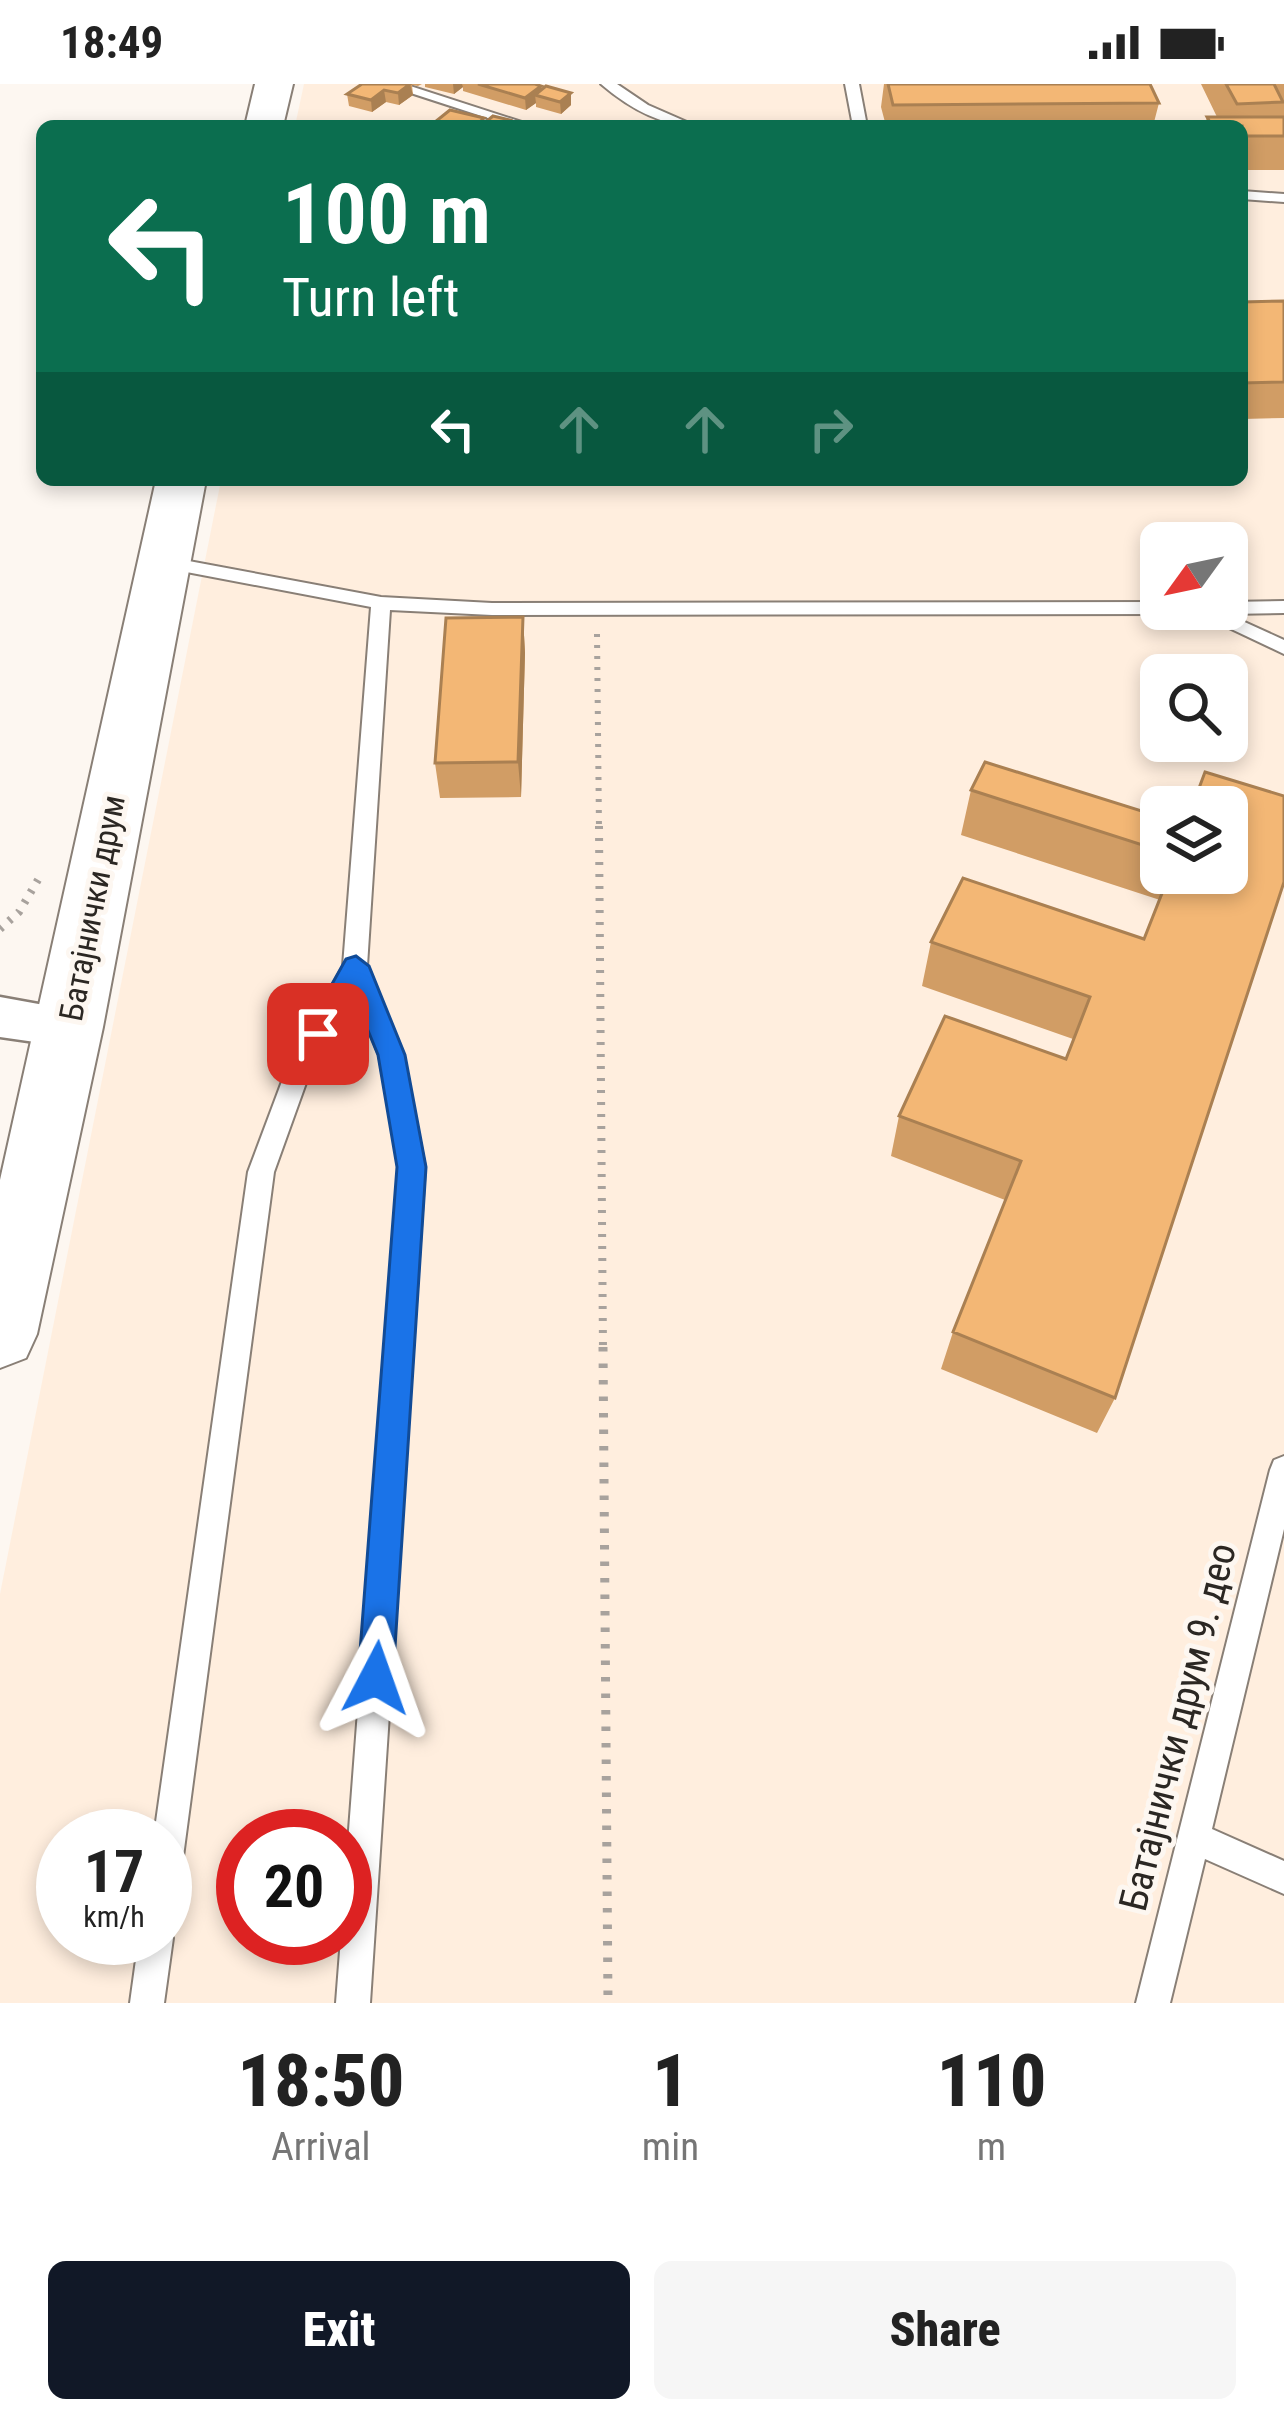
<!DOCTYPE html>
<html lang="en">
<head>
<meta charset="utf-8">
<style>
	:root { --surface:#fff; --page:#f6f6f6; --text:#222; --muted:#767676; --accent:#111827 }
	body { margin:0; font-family:"Roboto Condensed",sans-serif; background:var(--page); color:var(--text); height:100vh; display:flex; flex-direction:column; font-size:45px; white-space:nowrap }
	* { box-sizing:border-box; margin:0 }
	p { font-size:39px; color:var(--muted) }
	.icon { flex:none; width:66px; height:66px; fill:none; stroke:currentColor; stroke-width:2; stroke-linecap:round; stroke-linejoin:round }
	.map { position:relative; height:1919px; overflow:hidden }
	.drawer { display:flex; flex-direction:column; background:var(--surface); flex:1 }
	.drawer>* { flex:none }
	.guide { position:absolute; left:36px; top:36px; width:1212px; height:366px; border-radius:18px; box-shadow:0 6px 18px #0003; background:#0b6e4f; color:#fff; overflow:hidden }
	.needle { width:78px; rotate:237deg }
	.buttons { position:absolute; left:1140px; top:438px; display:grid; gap:24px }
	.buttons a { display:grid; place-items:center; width:108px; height:108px; border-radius:18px; background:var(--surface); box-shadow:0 6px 18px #0003; font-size:60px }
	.speed { position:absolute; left:36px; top:1725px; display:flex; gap:24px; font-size:60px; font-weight:700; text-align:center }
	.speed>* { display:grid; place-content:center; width:156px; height:156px; border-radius:50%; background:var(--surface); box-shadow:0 6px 18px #0003; line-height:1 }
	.speed small { font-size:30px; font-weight:400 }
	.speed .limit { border:18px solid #d22; background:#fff; color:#111 }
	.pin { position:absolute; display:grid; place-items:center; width:102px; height:102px; color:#fff; margin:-51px; border-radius:24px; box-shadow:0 6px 18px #0006 }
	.me { position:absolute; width:132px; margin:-66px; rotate:4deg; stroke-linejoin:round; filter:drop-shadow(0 0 9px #0008) }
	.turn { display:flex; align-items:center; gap:42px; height:252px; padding:0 48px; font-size:54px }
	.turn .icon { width:156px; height:156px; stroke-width:2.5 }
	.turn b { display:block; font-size:84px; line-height:102px }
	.lanes { display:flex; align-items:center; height:114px; padding:0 48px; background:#0003; justify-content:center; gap:60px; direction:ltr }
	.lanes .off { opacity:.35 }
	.eta { display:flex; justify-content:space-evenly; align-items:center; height:204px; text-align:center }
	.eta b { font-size:72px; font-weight:800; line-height:84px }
	.cta { display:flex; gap:24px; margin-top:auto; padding:24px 48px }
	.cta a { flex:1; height:138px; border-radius:18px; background:var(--accent); color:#fff; font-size:48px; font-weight:800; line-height:138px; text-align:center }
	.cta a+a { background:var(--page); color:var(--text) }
	.status { display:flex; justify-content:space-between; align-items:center; height:84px; padding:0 60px; background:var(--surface); direction:ltr }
	.status svg { height:33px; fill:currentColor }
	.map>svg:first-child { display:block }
	.built { fill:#ffeede; fill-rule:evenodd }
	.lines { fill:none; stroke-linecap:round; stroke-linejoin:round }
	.service-casing { stroke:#897f76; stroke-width:4 }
	.minor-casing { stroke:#897f76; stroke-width:5 }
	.secondary-casing { stroke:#897f76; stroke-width:4 }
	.path-far2 { stroke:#a8a29d; stroke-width:6; stroke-dasharray:3 8; stroke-linecap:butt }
	.path-far1 { stroke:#a8a29d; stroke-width:8; stroke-dasharray:3 9; stroke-linecap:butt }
	.path { stroke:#a8a29d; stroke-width:9; stroke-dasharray:4.5 12; stroke-linecap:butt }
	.service { fill:#fff; fill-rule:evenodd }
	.minor { fill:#fff; fill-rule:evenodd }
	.secondary { fill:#fff; fill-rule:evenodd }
	.wall { fill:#d19d65 }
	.shaded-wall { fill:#aa8052 }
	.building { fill:#f3b775; stroke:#aa8052; stroke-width:3 }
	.route { fill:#1a73e8; stroke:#114b97; stroke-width:3 }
	.labels { text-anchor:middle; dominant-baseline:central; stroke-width:10; stroke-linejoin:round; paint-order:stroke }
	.street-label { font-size:33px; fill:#2b2723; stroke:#fdf7f1 }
	.near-street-label { font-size:39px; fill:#2b2723; stroke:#fdf7f1 }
</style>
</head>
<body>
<div class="status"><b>18:49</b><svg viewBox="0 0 49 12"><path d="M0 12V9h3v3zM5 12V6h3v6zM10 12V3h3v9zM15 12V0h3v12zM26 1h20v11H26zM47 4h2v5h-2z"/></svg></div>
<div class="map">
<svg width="1284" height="1919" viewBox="0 0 1284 1919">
	<rect width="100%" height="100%" fill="#fdf7f1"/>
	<path class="built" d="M304,0H1284V1919H0V1510L221,396H1242V42H295ZM1161,459H1227V525H1161ZM1161,591H1227V657H1161ZM1161,723H1227V789H1161ZM63,1752H165V1854H63ZM243,1752H345V1854H243Z"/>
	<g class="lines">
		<g class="service-casing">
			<path id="service" d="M383,0H404L534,42H512Z
				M601,0H617L648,21L696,42C660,42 628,23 601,0Z
				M845,0H859L867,42H853Z
				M1242,107L1284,110V118L1242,115Z
				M162,472L381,513L492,519L1161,518V525H1170L1161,530L492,531L390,526L367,882L403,971L425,1083L370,1919H336L341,1854H345V1799L399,1083L379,971L353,907L311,985L274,1088L181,1788L177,1800L165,1804V1752H154L248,1088L287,984L343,882L371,523L155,482L153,478Z
				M1284,517V529L1227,530L1284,556V570L1189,525H1227V518Z
				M1284,1372V1445L1212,1745L1284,1777V1810L1205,1775L1170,1919H1136L1270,1386L1274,1376Z
				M165,1841L173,1854L164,1919H130L139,1854H165Z"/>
		</g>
		<g class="minor-casing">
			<path id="minor" d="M0,913L88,929L95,943L88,957L70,963L0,953Z"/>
		</g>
		<g class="secondary-casing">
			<path id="secondary" d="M255,0H293L283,42H245Z
				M156,396H206L103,943L37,1250L26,1274L0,1284V1096Z"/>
		</g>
		<path class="path-far2" d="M597,550L599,745"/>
		<path class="path-far1" d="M599,742L603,1266
			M0,845L19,828L42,789"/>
		<path class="path" d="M603,1263L608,1919"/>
		<use href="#service" class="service"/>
		<use href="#minor" class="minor"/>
		<use href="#secondary" class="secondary"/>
	</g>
	<path class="wall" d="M362,0H422L418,2L412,1L413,11L399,21L386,18L372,28L349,22L347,10Z
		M425,0H535L541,2L542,6L571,21L561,30L536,23V19L526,26L463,7V3L454,10L425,3Z
		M884,0H1150L1159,19L1153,42H886L881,23Z
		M1201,0H1284V86H1242V42H1205L1207,33H1217Z
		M1284,217V334L1242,335V218Z
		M523,533L525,569L521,713L440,714L435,679Z
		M971,706L1161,733V789H1227L1115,1314L1097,1349L941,1285L953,1248L1005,1116L891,1072L899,1032L1066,975L1073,955L922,902L931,858L1144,855L1160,816L961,751Z"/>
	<path class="shaded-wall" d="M410,0L413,11L399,21L398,9Z
		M453,0H462L463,3L454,10Z
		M541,2L542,13L535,11L536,19L526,26L525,14Z
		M384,6L386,18L372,28L371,16Z
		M571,9V21L561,30L560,18Z
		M523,533L525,569L521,713L518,678Z"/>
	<path class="building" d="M362,0H410L398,9L384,6L371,16L347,10Z
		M478,0H535L541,2L525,14Z
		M888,0H1150L1159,19L893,21Z
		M1226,0H1274L1283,18L1237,20Z
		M546,2L571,9L560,18L535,11Z
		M450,26L484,34L475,42H430Z
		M493,32L510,36L504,41L507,42H481Z
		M1207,33H1284V52H1242V42H1212Z
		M1284,217V298L1242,299V218Z
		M523,533L518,678L435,679L446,534Z
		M985,678L1161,733V767L971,706Z
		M1205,688L1284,712V798L1115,1314L953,1248L1021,1077L899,1032L945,932L1066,975L1090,913L931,858L963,794L1144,855L1170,789H1227V723H1192Z"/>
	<path class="route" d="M356,872L369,882L405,971L426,1083L393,1594L388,1606L376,1611L363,1606L358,1594L397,1083L378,971L353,910L327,957H308L304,950L346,875Z"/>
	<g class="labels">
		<g class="street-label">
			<text transform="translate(92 824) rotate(-79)">Батајнички друм</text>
		</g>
		<g class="near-street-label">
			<text transform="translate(1178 1643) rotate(-76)">Батајнички друм 9. део</text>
		</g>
	</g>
</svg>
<div class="buttons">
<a><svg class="needle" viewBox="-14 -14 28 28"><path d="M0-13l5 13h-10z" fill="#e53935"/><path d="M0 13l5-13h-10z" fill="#767676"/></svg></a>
<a><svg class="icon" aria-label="search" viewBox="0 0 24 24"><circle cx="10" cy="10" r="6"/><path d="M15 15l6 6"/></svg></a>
<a><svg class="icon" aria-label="layers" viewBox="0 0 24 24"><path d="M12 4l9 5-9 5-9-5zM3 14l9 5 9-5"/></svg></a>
</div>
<div class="speed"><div>17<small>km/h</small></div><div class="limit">20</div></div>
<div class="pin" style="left:318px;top:950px;background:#d93025"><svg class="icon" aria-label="arrive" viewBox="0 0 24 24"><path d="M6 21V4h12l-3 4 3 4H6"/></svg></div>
<svg class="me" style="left:376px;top:1594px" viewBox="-20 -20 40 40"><path d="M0-17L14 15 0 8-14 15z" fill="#1a73e8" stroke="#fff" stroke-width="4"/></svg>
<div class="guide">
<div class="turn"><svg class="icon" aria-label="left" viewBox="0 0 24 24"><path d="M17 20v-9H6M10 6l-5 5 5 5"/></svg><div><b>100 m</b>Turn left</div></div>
<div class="lanes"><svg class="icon" aria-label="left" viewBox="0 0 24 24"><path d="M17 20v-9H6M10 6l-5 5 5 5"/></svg><svg class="icon off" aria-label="ahead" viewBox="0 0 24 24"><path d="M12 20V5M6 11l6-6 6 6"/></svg><svg class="icon off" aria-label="ahead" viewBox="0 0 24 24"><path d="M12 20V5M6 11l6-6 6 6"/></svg><svg class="icon off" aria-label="right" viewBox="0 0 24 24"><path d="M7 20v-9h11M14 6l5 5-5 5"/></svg></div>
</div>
</div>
<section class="drawer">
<div class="eta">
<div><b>18:50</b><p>Arrival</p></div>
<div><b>1</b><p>min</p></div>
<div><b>110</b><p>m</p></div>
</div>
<div class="cta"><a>Exit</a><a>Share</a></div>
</section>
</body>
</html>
